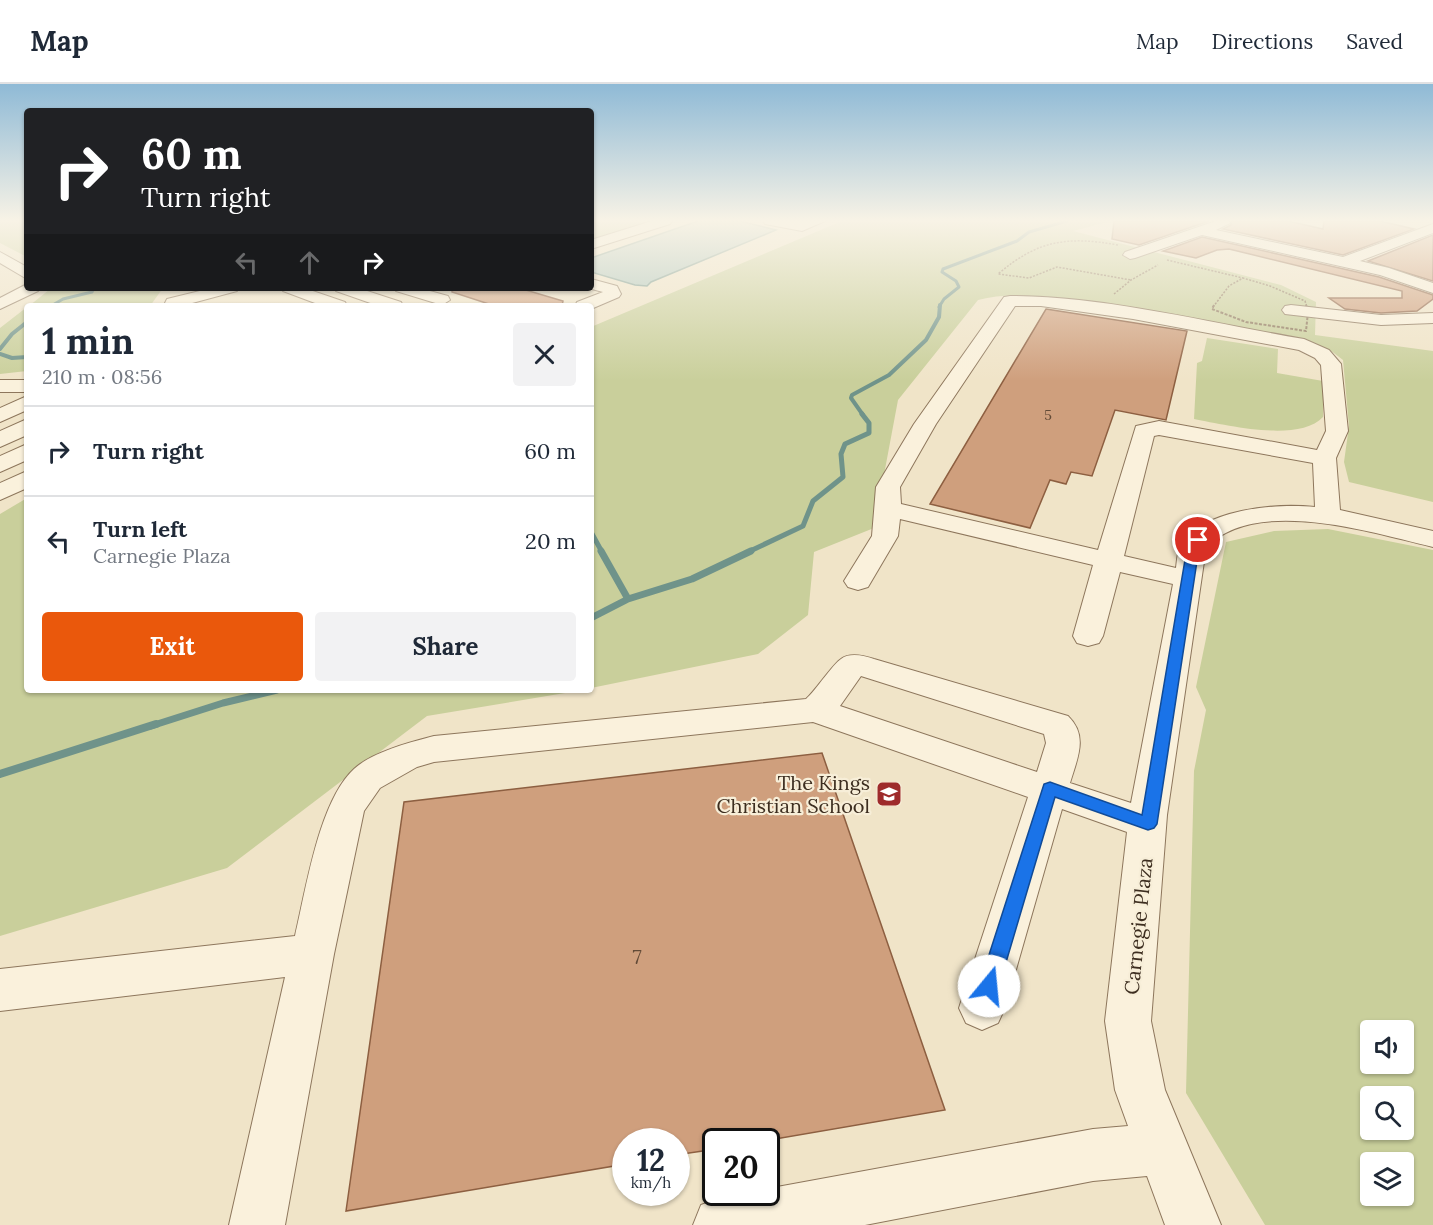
<!DOCTYPE html>
<html lang="en">
<head>
<meta charset="utf-8">
<style>
	:root { --surface:#fff; --page:#f2f2f3; --text:#1f2937; --muted:#747a83; --line:#e0e1e3; --accent:#ea580c }
	body { margin:0; font-family:Lora,serif; background:var(--page); color:var(--text); height:100vh; display:flex; flex-direction:column; font-size:22px; white-space:nowrap }
	* { box-sizing:border-box; margin:0 }
	p { font-size:20px; color:var(--muted) }
	.icon { flex:none; width:33px; height:33px; fill:none; stroke:currentColor; stroke-width:2; stroke-linecap:round; stroke-linejoin:round }
	.map { position:relative; flex:1; overflow:hidden }
	.details { position:absolute; left:24px; top:219px; width:570px; height:390px; display:flex; flex-direction:column; background:var(--surface); border-radius:6px; box-shadow:0 2px 4px #0004 }
	.details>* { flex:none }
	.hud { position:absolute; left:24px; top:24px; width:570px; height:183px; border-radius:6px; box-shadow:0 2px 4px #0004; background:#202124; color:#fff; overflow:hidden }
	.buttons { position:absolute; left:1360px; top:936px; display:grid; gap:12px }
	.buttons a { display:grid; place-items:center; width:54px; height:54px; border-radius:6px; background:var(--surface); box-shadow:0 2px 4px #0004; font-size:30px }
	.speed { position:absolute; left:612px; top:1044px; display:flex; gap:12px; font-size:30px; font-weight:700; text-align:center }
	.speed>* { display:grid; place-content:center; width:78px; height:78px; border-radius:50%; background:var(--surface); box-shadow:0 2px 4px #0004; line-height:1 }
	.speed small { font-size:15px; font-weight:400 }
	.speed .limit { border:3px solid #111; border-radius:9px; background:#fff; color:#111 }
	.pin { position:absolute; display:grid; place-items:center; width:51px; height:51px; color:#fff; margin:-26px; border:3px solid #fff; border-radius:50%; box-shadow:0 2px 6px #0007 }
	.me { position:absolute; width:66px; margin:-33px; rotate:17deg; stroke-linejoin:round; filter:drop-shadow(0 0 4px #0008) }
	.turn { display:flex; align-items:center; gap:21px; height:126px; padding:0 18px; font-size:27px }
	.turn .icon { width:78px; height:78px; stroke-width:2.5 }
	.turn b { display:block; font-size:42px; line-height:51px }
	.lanes { display:flex; align-items:center; height:57px; padding:0 18px; background:#0003; justify-content:center; gap:30px; direction:ltr }
	.lanes .off { opacity:.35 }
	.round { display:grid; place-items:center; flex:none; width:63px; height:63px; border-radius:6px; background:var(--page) }
	.overview { display:flex; align-items:center; justify-content:space-between; height:102px; padding:0 18px }
	h1 { font-size:36px; font-weight:800; line-height:45px }
	.button { display:flex; gap:12px; margin-top:auto; padding:12px 18px }
	.button a { flex:1; height:69px; border-radius:6px; background:var(--accent); color:#fff; font-size:24px; font-weight:800; line-height:69px; text-align:center }
	.button a+a { background:var(--page); color:var(--text) }
	ul { padding:0; list-style:none }
	li { display:flex; align-items:center; gap:18px; height:90px; padding:0 18px; border-top:2px solid var(--line) }
	li div { flex:1 }
	li b { display:block; font-size:22px }
	li em { font-style:normal }
	header { display:flex; align-items:center; gap:36px; box-sizing:border-box; height:84px; padding:0 30px; background:var(--surface); border-bottom:2px solid var(--line) }
	header strong { font-size:28px }
	nav { display:flex; gap:33px; margin-inline-start:auto; font-size:21px }
	.map>svg:first-child { display:block }
	.green { fill:#c9cf9b; fill-rule:evenodd }
	.water { fill:#a9c4bc; stroke:#6f938a; stroke-width:1.5 }
	.lines { fill:none; stroke-linecap:round; stroke-linejoin:round }
	.stream-far4 { stroke:#6f938a; stroke-width:3 }
	.stream-far3 { stroke:#6f938a; stroke-width:4 }
	.stream-far2 { stroke:#6f938a; stroke-width:5 }
	.stream-far1 { stroke:#6f938a; stroke-width:7 }
	.stream { stroke:#6f938a; stroke-width:8 }
	.building { fill:#cf9f7d; stroke:#8d5f41; stroke-width:1.5 }
	.minor-casing { stroke:#8d765c; stroke-width:2 }
	.path-far1 { stroke:#8d765c; stroke-width:1.5; stroke-dasharray:2 1.5; stroke-linecap:butt }
	.path { stroke:#8d765c; stroke-width:2; stroke-dasharray:3 1.5; stroke-linecap:butt }
	.minor { fill:#faf1dc; fill-rule:evenodd }
	.route { fill:#1a73e8; stroke:#114b97; stroke-width:1.5 }
	.labels { text-anchor:middle; dominant-baseline:central; stroke-width:4.5; stroke-linejoin:round; paint-order:stroke }
	.far-number-label { font-size:14px; fill:#624a37 }
	.poi-label { font-size:20px; fill:#3d2e20; stroke:#f7eed8; text-anchor:end }
	.street-label { font-size:20px; fill:#3d2e20; stroke:#f7eed8 }
	.near-number-label { font-size:20px; fill:#624a37 }
</style>
</head>
<body>
<header>
<strong>Map</strong>
<nav><a>Map</a><a>Directions</a><a>Saved</a></nav>
</header>
<div class="map">
<svg width="1433" height="1141" viewBox="0 0 1433 1141">
	<rect width="100%" height="100%" fill="#f0e4c8"/>
	<path class="green" d="M0,137H27V173L0,159Z
		M591,137H651L591,157Z
		M842,137H1111L1073,147L1281,201L1316,218L1315,251L1433,267V418L1349,398L1344,378L1349,342L1343,276L1330,266L1310,258L1065,216C1035,212 1007,208 978,216L898,316L874,444L814,468L808,531L758,570L591,604V243Z
		M66,204H163L150,222H29L50,205Z
		M27,223V287L0,290V244Z
		M1207,254L1278,265L1277,289L1323,297V333C1299,359 1226,341 1194,335L1197,279L1202,277Z
		M27,414V606H583L427,632L227,784L0,852V430Z
		M1328,445L1433,466V1141H1265L1186,1009L1194,687L1206,626L1196,603L1226,458L1274,447ZM1371,946H1404V980H1371ZM1371,1012H1404V1046H1371ZM1371,1078H1404V1112H1371Z"/>
	<path class="water" d="M698,137H740L776,146L651,198L647,202L635,201L591,188V174Z"/>
	<g class="lines">
		<path class="stream-far4" d="M51,222L63,215L92,208L94,204
			M939,223L944,215L959,203L956,197L942,188L943,185L1017,157L1029,148L1067,137"/>
		<path class="stream-far3" d="M0,265L12,250L27,238
			M0,270L12,274L27,273
			M863,331L851,314L852,311L889,291L926,256L939,233L940,221"/>
		<path class="stream-far2" d="M591,448L602,468
			M748,468L803,442L813,417L843,393L841,370L845,360L869,349V339L862,330"/>
		<path class="stream-far1" d="M601,467L628,515
			M591,534L628,515L692,495L751,467
			M151,642L223,619L277,606"/>
		<path class="stream" d="M0,690L156,640"/>
	</g>
	<path class="building" d="M1114,137H1209L1139,161L1112,155Z
		M1231,137H1288L1323,145L1324,137H1380L1414,145L1343,171L1223,145L1231,141Z
		M1433,151V197L1368,177Z
		M1202,153L1379,193L1433,211V215L1417,227L1381,229L1345,225L1329,214H1402V207L1229,165L1217,166L1196,174L1163,167Z
		M452,204H519L563,217L562,222H495L452,208Z
		M1046,225L1187,247L1166,336L1115,326L1092,392L1071,388L1066,400L1050,396L1030,444L930,420Z
		M822,669L945,1026L757,1058H716V1065L676,1071V1058H626V1080L346,1127L404,718Z"/>
	<g class="lines">
		<g class="minor-casing">
			<path id="minor" d="M652,137H672L670,140L591,165V156Z
				M763,137H825L802,147L765,140Z
				M1216,137H1228L1230,139L1216,146L1343,173L1433,140V149L1360,177L1389,184L1433,199V209L1380,191L1202,151L1135,174L1130,175L1123,171L1125,168Z
				M0,168L27,183V195L0,179Z
				M591,195L617,202L621,210L619,213L591,225V222H575L577,218L603,208L588,204H591Z
				M27,200V204H40L38,207L0,225V214Z
				M212,204H239L237,207L181,222H167L165,219L167,215Z
				M281,204H304L345,218L347,222H323L283,207Z
				M334,204H358L401,218L403,222H379L336,207Z
				M394,204H419L448,212L450,216L442,221L396,207Z
				M1010,212C1105,212 1210,239 1304,255L1329,266L1341,280L1348,347L1336,374L1340,426L1433,447V463C1374,449 1254,411 1206,464L1167,731L1151,937L1165,1006L1221,1141H1165L1147,1092L1093,1097L865,1141H693L701,1121C723,1112 743,1108 766,1108V1105L1093,1045L1128,1042L1115,1006L1105,937L1127,748L1062,725L1005,924L998,939L982,946L966,939L959,924L1028,713L813,638L434,678L417,683L380,704L364,727L334,870L285,1141H229L285,893L0,927V885L295,852C306,806 319,717 354,685C372,668 411,658 434,652L806,615C816,606 833,580 841,575C850,568 865,572 874,575L1068,632C1089,652 1077,675 1070,699L1131,719L1173,500L1120,488L1103,552L1099,559L1088,562L1077,559L1073,552L1093,481L900,435L898,452L868,503L858,506L848,503L844,497L872,452L876,403L914,340L1004,213ZM1015,222H1041L1133,235L1299,266L1315,274L1321,281L1326,347L1317,366L1159,337L1136,342L1098,466L901,420L900,403L936,340ZM1159,351L1313,379L1315,423C1276,419 1203,425 1181,461C1177,468 1177,477 1176,484L1124,472L1154,352ZM861,592L1044,650L1046,659L1037,688L840,622Z
				M1291,221L1381,231L1433,229V239L1381,241L1285,230L1282,226L1285,222Z
				M0,296H27V308H0Z
				M27,312V326L0,338V324Z
				M27,335V351L0,363V347Z
				M27,360V376L0,388V372Z
				M27,387V404L0,416V399Z"/>
		</g>
		<path class="path-far1" d="M1118,161C1067,152 1038,156 998,190L1029,194L1057,183L1131,196
			M1167,176L1243,194
			M1114,210L1131,196L1158,181
			M1213,223L1229,202L1243,194L1270,202L1305,217L1307,223"/>
		<path class="path" d="M1214,221L1212,225L1246,238L1306,247L1308,228L1306,221"/>
		<use href="#minor" class="minor"/>
	</g>
	<linearGradient id="sky" x2="0" y2="1"><stop stop-color="#8fbad6"/><stop offset="0.46" stop-color="#f8f3e6"/><stop offset="1" stop-color="#f8f3e6" stop-opacity="0"/></linearGradient>
	<rect width="1433" height="297" fill="url(#sky)"/>
	<path class="route" d="M1198,452L1204,456L1199,464L1157,740L1154,744L1148,746L1055,713L999,902L996,909L989,911L982,909L979,902L1044,700L1050,698L1142,731L1187,464L1194,453Z"/>
	<defs>
		<g id="school-square" transform="scale(1.35)"><rect x="-9" y="-9" width="18" height="18" rx="4" fill="#9e2a2b" stroke="#f7eed8"/><path d="M0-5L7-2L0 1L-7-2ZM-4 1L0 2.5L4 1V4Q0 6-4 4Z" fill="#fff"/></g>
	</defs>
	<g fill-rule="evenodd">
		<use href="#school-square" x="889" y="710"/>
	</g>
	<g class="labels">
		<g class="far-number-label">
			<text x="1048" y="331">5</text>
		</g>
		<g class="poi-label">
			<text x="870" y="698">The Kings<tspan x="870" dy="23">Christian School</tspan></text>
		</g>
		<g class="street-label">
			<text transform="translate(1138 842) rotate(-84)">Carnegie Plaza</text>
		</g>
		<g class="near-number-label">
			<text x="637" y="872">7</text>
		</g>
	</g>
</svg>
<div class="buttons">
<a><svg class="icon" aria-label="sound" viewBox="0 0 24 24"><path d="M4 9h4l5-4v14l-5-4H4zM17 9q2 3 0 6"/></svg></a>
<a><svg class="icon" aria-label="search" viewBox="0 0 24 24"><circle cx="10" cy="10" r="6"/><path d="M15 15l6 6"/></svg></a>
<a><svg class="icon" aria-label="layers" viewBox="0 0 24 24"><path d="M12 4l9 5-9 5-9-5zM3 14l9 5 9-5"/></svg></a>
</div>
<div class="speed"><div>12<small>km/h</small></div><div class="limit">20</div></div>
<div class="pin" style="left:1198px;top:456px;background:#d93025"><svg class="icon" aria-label="arrive" viewBox="0 0 24 24"><path d="M6 21V4h12l-3 4 3 4H6"/></svg></div>
<svg class="me" style="left:989px;top:902px" viewBox="-20 -20 40 40"><circle r="19" fill="#fff"/><path d="M0-13L10 11 0 6-10 11z" fill="#1a73e8"/></svg>
<div class="hud">
<div class="turn"><svg class="icon" aria-label="right" viewBox="0 0 24 24"><path d="M7 20v-9h11M14 6l5 5-5 5"/></svg><div><b>60 m</b>Turn right</div></div>
<div class="lanes"><svg class="icon off" aria-label="left" viewBox="0 0 24 24"><path d="M17 20v-9H6M10 6l-5 5 5 5"/></svg><svg class="icon off" aria-label="ahead" viewBox="0 0 24 24"><path d="M12 20V5M6 11l6-6 6 6"/></svg><svg class="icon" aria-label="right" viewBox="0 0 24 24"><path d="M7 20v-9h11M14 6l5 5-5 5"/></svg></div>
</div>
<section class="details">
<div class="overview"><div><h1>1 min</h1><p>210 m · 08:56</p></div><a class="round"><svg class="icon" aria-label="close" viewBox="0 0 24 24"><path d="M6 6l12 12M18 6L6 18"/></svg></a></div>
<ul>
<li><svg class="icon" aria-label="right" viewBox="0 0 24 24"><path d="M7 20v-9h11M14 6l5 5-5 5"/></svg><div><b>Turn right</b></div><em>60 m</em></li>
<li><svg class="icon" aria-label="left" viewBox="0 0 24 24"><path d="M17 20v-9H6M10 6l-5 5 5 5"/></svg><div><b>Turn left</b><p>Carnegie Plaza</p></div><em>20 m</em></li>
</ul>
<div class="button"><a>Exit</a><a>Share</a></div>
</section>
</div>
</body>
</html>
